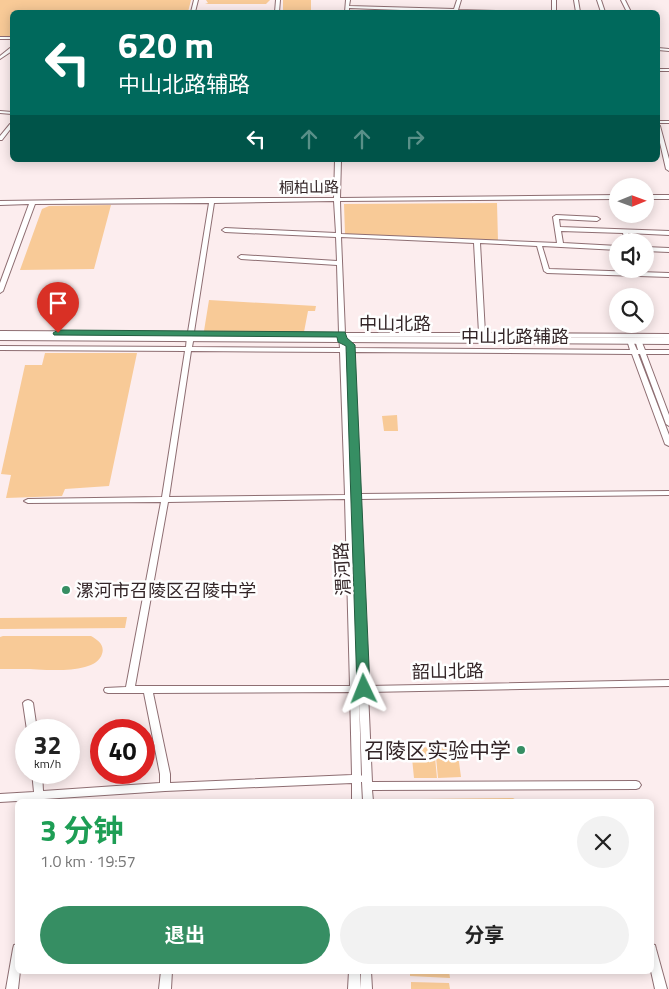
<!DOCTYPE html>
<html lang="zh">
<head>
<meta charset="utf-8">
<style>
	:root { --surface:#fff; --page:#f2f2f2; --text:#222; --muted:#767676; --accent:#368e63 }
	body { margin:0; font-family:"Titillium Web","Noto Sans SC",sans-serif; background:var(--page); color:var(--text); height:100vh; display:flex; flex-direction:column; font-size:19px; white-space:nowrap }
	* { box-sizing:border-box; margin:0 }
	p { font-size:16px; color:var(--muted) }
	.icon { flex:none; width:28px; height:28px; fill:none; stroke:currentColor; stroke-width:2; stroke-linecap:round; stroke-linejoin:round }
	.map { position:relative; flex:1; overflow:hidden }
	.panel { position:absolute; left:15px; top:799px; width:639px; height:175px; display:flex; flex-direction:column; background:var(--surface); border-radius:8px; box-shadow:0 2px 12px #0003 }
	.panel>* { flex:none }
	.guide { position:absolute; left:10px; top:10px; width:650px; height:152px; border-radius:8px; box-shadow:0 2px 12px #0003; background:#00695c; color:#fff; overflow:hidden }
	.needle { width:32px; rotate:89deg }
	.fabs { position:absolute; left:609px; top:178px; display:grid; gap:10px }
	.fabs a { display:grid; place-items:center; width:45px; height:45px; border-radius:50%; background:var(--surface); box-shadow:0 2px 12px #0003; font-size:25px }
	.speed { position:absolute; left:15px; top:719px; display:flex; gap:10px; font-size:25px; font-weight:700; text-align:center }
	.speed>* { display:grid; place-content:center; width:65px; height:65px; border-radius:50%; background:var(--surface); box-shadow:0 2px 12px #0003; line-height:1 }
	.speed small { font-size:12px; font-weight:400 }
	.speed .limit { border:8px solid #d22; background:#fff; color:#111 }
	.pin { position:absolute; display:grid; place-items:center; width:42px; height:42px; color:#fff; margin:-51px -21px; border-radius:50% 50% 50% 0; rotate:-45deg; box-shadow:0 0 5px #0007 }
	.pin .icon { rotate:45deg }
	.me { position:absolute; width:55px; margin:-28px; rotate:358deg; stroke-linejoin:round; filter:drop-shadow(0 0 4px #0008) }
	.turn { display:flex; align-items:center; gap:18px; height:105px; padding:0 25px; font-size:22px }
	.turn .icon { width:65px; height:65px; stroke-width:2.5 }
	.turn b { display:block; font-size:35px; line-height:42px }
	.lanes { display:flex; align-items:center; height:48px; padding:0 25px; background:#0003; justify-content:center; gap:25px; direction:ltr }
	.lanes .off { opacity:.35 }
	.round { display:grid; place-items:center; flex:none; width:52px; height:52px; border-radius:26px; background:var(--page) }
	.overview { display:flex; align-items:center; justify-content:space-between; height:85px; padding:0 25px }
	h1 { font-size:30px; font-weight:700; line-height:38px; color:#1e9e55 }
	.action { display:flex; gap:10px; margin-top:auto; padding:10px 25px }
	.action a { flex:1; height:58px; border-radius:30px; background:var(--accent); color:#fff; font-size:20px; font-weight:700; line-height:58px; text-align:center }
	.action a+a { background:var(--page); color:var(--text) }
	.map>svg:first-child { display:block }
	.green { fill:#f8ca97 }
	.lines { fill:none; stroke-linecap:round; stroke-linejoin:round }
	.minor-casing { stroke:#8e6e72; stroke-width:2 }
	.major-casing { stroke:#8e6e72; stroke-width:2 }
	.minor { fill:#fff; fill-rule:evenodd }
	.major { fill:#fff; fill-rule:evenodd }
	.route { fill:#368e63; stroke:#235c40 }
	.poi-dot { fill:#368e63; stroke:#fefefe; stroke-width:2 }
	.labels { text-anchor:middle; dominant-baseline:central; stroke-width:5; stroke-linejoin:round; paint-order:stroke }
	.far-street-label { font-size:15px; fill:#332527; stroke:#fefefe }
	.street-label { font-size:18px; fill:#332527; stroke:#fefefe }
	.poi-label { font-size:18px; fill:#332527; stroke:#fefefe; text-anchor:start }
	.near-poi-label { font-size:21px; fill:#332527; stroke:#fefefe; text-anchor:end }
</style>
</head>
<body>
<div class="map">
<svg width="669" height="989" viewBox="0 0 669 989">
	<rect width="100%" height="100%" fill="#fcedee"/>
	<path class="green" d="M0,0H191L188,12H12V37H0Z
		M206,0H270L266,4H205L208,3Z
		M283,0H311V12H283Z
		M497,203L498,241L345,234L344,204Z
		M111,205L94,269L20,270L42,209L49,206Z
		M209,300L316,306L315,311H308L304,332L204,331Z
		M45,353H137L109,486L65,489L62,496L6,498L11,475L1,474L25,365H42Z
		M397,415L398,431H384L382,416Z
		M127,617L125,628L0,629V618Z
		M3,636H91C98,640 105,645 102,654C95,676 42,669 23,669C16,669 8,669 0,669V637Z
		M434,747L437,778H414L411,748Z
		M435,747H457L461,777L438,778Z
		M513,798L518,801H420L421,799Z
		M410,971H449L450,978L410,976Z
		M411,982L449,983L450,989H411Z"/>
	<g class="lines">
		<g class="minor-casing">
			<path id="minor" d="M194,0H198L195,12H191Z
				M276,0H280L279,12H275Z
				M346,0H350L349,6L454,9L457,0H461L458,10L496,11L498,12H453L349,8V12H345Z
				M552,0H556V12H552Z
				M574,0H578L580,12H576Z
				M597,0H601L605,12H601Z
				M621,0H625L631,12H627Z
				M0,37H12V39H0Z
				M10,48H12V51L0,59V56Z
				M658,48L669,49V51L658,50Z
				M658,69H669V71H658Z
				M0,111L12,112V114L0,113Z
				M658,121H669V123H658Z
				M10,124H12V127L2,140H0V136Z
				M658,125L660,126L669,159V171L666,169L658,134Z
				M335,160H341L340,198L618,195V199L340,201L341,234L557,243L553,217L556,215L597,217L600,219L597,221L559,219L560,227L669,231V235L628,233L631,241H625L623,233L561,231L563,243L618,246V250L542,246L549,269L669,273V277L547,273L544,271L537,246L480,243L485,333L669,334V338L346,336V339L353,345V348L630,350L627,340L630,338L632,339L637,350H638L635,340L638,338L641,340L645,350H669V354H646L669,415V426L666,424L640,354H638L669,435V446L665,444L632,354L354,352L360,494L669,491V495L360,499L368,686L669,680V686L368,692L372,782L636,781L639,782L641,785L639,788L636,789L372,790L373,801H363L362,782H361L362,801H352V783L165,791L44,799V801H34V800L0,802V794L34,792L32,772H42L43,791L160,783V774L144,693H108L105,692L104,690L105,688L126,687L161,502L28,503L24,501L28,499L162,497L185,351L0,350V346L186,347L187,336L0,335V331L188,332L209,203L35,204L3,291L0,293V283L29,204L0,205V201L212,198H334ZM334,201L336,233L225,228L222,230L225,232L336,237L337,261L241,255L238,257L241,259L337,265L339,333L194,332L214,203ZM341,237L474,243L479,333H345ZM194,336H339L340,348L192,347ZM191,351L340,352L345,495L169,497ZM346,352H347L352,482ZM345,499L350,686H135L168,502ZM350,692L352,775L170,783V774L153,693ZM359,692L362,776L361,775Z
				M645,195H669V199H645Z
				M645,247L669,248V252L645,251Z
				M28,700L31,701L33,703L37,730H27L23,703L25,701Z
				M18,944V971H20L18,989H6L13,949L14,945Z
				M651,944L655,945L656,949L667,989H655L651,971Z
				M161,971H172L171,989H159Z
				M349,971H360V989H348Z
				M361,971H371L372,989H360Z"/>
		</g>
		<g class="major-casing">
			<path id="major" d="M0,334L669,338V344L0,340Z"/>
		</g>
		<use href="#minor" class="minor"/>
		<use href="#major" class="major"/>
	</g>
	<path class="route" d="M58,330L345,332L347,338L355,345L370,689L368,692L364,694L357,689L346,346L338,342L337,337L54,335L53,333Z"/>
	<g class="poi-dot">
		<circle cx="66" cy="590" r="5"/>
		<circle cx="521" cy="750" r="5"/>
	</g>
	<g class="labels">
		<g class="far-street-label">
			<text transform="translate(309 187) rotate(-1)">桐柏山路</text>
		</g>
		<g class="street-label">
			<text x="395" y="323">中山北路</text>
			<text x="515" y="336">中山北路辅路</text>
			<text transform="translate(342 569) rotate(-93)">渭河路</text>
			<text transform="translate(448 671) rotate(-1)">韶山北路</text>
		</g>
		<g class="poi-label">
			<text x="76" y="590">漯河市召陵区召陵中学</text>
		</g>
		<g class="near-poi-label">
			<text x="511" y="750">召陵区实验中学</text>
		</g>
	</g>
</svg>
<div class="fabs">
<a><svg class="needle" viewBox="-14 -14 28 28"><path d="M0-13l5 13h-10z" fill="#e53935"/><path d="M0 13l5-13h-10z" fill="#767676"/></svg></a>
<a><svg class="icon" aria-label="sound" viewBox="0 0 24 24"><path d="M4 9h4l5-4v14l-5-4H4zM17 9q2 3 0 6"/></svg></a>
<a><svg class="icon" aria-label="search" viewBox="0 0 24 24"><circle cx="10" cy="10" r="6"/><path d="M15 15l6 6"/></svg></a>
</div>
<div class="speed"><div>32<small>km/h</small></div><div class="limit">40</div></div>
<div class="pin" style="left:58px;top:333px;background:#d93025"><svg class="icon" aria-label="arrive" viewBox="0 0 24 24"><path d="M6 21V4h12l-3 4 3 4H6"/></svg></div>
<svg class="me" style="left:364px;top:689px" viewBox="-20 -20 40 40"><path d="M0-17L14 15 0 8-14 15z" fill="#368e63" stroke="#fff" stroke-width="4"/></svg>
<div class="guide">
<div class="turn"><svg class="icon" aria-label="left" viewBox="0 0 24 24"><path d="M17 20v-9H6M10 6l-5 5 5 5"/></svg><div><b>620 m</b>中山北路辅路</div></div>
<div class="lanes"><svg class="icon" aria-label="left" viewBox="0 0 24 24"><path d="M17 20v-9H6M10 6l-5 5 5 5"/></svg><svg class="icon off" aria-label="ahead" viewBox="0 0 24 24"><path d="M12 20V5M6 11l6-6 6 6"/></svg><svg class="icon off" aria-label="ahead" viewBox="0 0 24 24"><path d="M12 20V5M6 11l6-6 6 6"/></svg><svg class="icon off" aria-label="right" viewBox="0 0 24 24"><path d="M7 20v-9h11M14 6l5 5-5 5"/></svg></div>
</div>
<section class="panel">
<div class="overview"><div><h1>3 分钟</h1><p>1.0 km · 19:57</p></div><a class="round"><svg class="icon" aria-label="close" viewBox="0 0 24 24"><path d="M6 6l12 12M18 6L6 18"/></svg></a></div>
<div class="action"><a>退出</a><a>分享</a></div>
</section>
</div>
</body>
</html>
